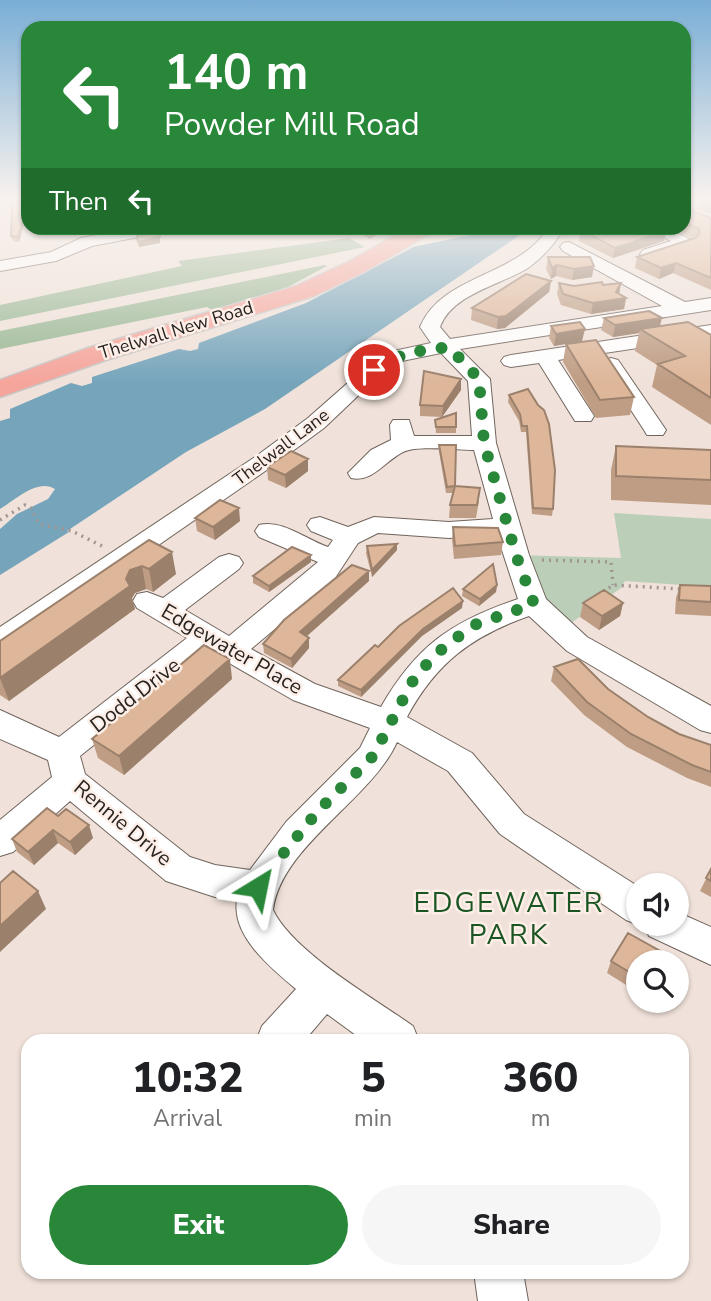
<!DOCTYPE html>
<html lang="en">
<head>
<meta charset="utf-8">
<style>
	:root { --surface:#fff; --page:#f6f6f6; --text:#202124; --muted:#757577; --accent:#298739 }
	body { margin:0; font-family:"Nunito Sans",sans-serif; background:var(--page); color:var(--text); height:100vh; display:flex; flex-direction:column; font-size:26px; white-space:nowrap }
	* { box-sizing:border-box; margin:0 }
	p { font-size:23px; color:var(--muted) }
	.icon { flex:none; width:38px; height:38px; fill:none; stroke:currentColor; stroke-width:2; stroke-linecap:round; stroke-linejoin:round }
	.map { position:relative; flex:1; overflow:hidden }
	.side { position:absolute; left:21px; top:1034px; width:668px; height:245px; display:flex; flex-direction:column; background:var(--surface); border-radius:21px; box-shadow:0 2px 5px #0004 }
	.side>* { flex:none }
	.top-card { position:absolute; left:21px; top:21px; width:670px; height:214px; border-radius:21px; box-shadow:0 2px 5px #0004; background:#298739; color:#fff; overflow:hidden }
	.fabs { position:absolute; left:626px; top:873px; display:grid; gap:14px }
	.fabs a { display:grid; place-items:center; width:63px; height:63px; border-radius:50%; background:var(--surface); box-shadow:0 2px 5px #0004; font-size:35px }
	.pin { position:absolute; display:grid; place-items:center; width:60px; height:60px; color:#fff; margin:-30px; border:4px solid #fff; border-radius:50%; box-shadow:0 2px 7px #0007 }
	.me { position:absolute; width:77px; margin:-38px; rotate:35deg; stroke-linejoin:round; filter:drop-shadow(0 0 5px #0008) }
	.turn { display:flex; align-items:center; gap:24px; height:147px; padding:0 28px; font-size:32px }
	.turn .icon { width:91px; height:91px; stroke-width:2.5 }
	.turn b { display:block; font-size:49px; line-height:60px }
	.then { display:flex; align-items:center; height:66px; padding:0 28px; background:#0003; gap:14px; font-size:26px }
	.eta { display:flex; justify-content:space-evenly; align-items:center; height:119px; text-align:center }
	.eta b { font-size:42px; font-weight:800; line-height:49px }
	.action { display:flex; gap:14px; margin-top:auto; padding:14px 28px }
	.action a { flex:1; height:80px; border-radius:42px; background:var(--accent); color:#fff; font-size:28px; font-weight:800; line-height:80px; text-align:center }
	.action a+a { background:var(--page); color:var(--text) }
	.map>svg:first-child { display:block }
	.green { fill:#bbceb8 }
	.forest { fill:#99b794 }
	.water { fill:#76a5bb }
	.pier { fill:#f0e2da }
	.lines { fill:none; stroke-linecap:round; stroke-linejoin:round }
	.minor-casing { stroke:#70645d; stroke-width:2 }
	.major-casing { stroke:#c7c6c5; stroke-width:3 }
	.path { stroke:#a09690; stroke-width:3.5; stroke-dasharray:2 5; stroke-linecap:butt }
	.minor { fill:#fff; fill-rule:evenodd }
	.major { fill:#f5a59c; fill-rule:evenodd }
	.wall { fill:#bf9d84 }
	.shaded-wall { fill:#9b806c }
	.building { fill:#deb79a; stroke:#9b806c; stroke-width:2 }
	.route { stroke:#298739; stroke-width:12; stroke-dasharray:0 21.6 }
	.labels { text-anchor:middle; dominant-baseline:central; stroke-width:5; stroke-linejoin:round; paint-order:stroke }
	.far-street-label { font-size:18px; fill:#282421; stroke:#fdefe7 }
	.street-label { font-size:21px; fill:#282421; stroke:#fdefe7 }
	.near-quarter-label { font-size:28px; letter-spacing:2px; fill:#1a5523; stroke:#fdefe7 }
</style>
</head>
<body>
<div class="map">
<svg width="711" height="1301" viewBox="0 0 711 1301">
	<rect width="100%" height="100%" fill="#f0e2da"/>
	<path class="green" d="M614,513L711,519V587L625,581L621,588L561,630L516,555L621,558Z"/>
	<path class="forest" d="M349,238L365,247L0,321V305L182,266L178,261Z
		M325,265L327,266L273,295L217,313L207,307L0,349V331Z"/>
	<path class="water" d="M444,228H530L265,409L186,452L67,531L69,532L0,575V529L17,514L48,499L55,489C38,478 15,500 0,509V421L10,418V409L71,383L82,386L92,383V377L179,349L190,351L198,349L199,343L306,303L408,250Z"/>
	<path class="pier" d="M457,228H505L403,249L427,234Z"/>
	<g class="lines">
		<g class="minor-casing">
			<path id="minor" d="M136,228H168L160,233L92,246L56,261L0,271V261L51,252L81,238Z
				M548,228H564C555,244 543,257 528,268C501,285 452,294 440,327L450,339L662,306L563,251L560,247L563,243L569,242L685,302L711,298V310L460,349L490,379L496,443L529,555L546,599L587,637L711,706V733L700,730L567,651L529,616C472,636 436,663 407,717L472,753L524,814L639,887V924H642L639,925L626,920L500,834L448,771L397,742C371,800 281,846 273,910C293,952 375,999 413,1026L419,1041H364L327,1014L304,1041H256L262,1026L296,989C272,969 231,936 237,900L215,897L166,881L70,801L13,852L0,856V820L52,777L48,760L0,739V710L59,737L187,638L137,608L133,601L137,594L147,592L163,598L219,557L229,554L239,557L243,563L239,569L185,610L229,636L318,562L259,537L255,531L259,525C282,519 307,540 328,547L333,540L311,531L307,525L311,519L320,517L348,527L374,517L449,522L493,519L474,450C457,450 417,445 403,452C385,461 372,483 351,478L348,473L371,450L391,440L390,425L393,420H409L414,436H472L468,381L441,353L402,361L381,374L324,428L271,467L10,648L0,651V627L255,457L308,418L367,366L389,352L431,343L420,327C442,274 518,277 548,228ZM378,533L449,538L497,535L518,599C452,621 416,646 381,707L315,684L251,649L335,578L358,543ZM210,652L293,700L370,728L360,748L286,822L250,870L215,865L190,857L85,774L80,756Z
				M647,228H668L695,242L692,246L649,259L643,258L640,254L643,250L671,241Z
				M711,325V337L558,360L594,416L591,421H575L539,363L511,367L504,365L501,361L504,357L511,355Z
				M611,358L618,360L666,430L663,435H647L644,430L601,364L604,360Z
				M677,912L711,927V965L649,936L644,924H677Z
				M474,1272H523L528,1301H478Z"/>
		</g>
		<g class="major-casing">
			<path id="major" d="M408,228H434L431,233L364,272L314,296L106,360L0,397V380L88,348L296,286L348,262Z"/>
		</g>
		<path class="path" d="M0,520L25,505L31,508L39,524L72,531L104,547
			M542,560L611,562L613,585
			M603,592L613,585L681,589"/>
		<use href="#minor" class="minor"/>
		<use href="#major" class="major"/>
	</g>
	<path class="wall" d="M12,200L19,242L13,241L11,236Z
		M699,200H711V214L697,209Z
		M684,205L685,208L711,218V290L673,273L659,279L635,268L637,257L694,239L672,228H684Z
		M352,228H389L369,239Z
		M581,230L666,231L664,241L613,258L579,241Z
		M548,257L592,277L572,280L556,276L551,279L546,269Z
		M551,281L549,292L505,328L497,329L471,320L472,308Z
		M559,283L574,286L603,285L621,283L619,294L626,298L624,309L591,314L561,305L557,294Z
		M604,318L660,326L711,335V425L652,387L657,365L635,351L639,333L613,337L601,330Z
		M551,326L582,341L554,346L549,338Z
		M566,344L634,397L630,415L596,418L563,362Z
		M461,379V390L442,417L456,427V433H436L435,420L442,417L420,416V405Z
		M528,389L553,509L552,516L532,514L526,432H521L519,421L508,402L509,395Z
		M439,445L455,486L479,501L476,518H449L450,505L453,493H446L439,451Z
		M616,446L711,450V505L611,500V470Z
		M267,467L308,471L286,488L268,480Z
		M195,518L240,521L215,540L197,531Z
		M453,527L503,542L501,555L454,559L452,540Z
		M149,540L176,574L153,592L146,589L135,593L132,598L135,609L9,701L0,695V641Z
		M367,546L397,550L372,577L366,553Z
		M311,562L269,592L253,583V576Z
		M369,581L306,637L309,638V648L292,668L264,653L263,644Z
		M497,585L496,592L479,606L462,596L463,589Z
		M680,585L711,586V616L675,614L676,598Z
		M583,603H623L620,616L599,630L580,617Z
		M462,608L422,636L361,697L338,686V680L378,647Z
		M554,667L608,689L648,717L679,734L711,745V787L687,778L627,747L584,715L551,681Z
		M232,679L124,775L98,758L92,739Z
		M58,816L93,838L75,855L58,843L34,865L17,852L12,839Z
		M711,869V897L700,891Z
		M611,961L639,962V993L607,973Z"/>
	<path class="shaded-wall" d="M28,200V210L19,242L18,237Z
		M308,228H335L308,232Z
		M377,228H389L369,239V232Z
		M666,231L664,241L613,258L615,248Z
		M160,237V243L139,247L138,242Z
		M676,263L673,273L659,279L661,268Z
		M557,265L556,276L551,279L552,268Z
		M594,266L592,277L572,280L574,269Z
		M551,281L549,292L505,328L497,329L498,317Z
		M621,283L619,294L626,298L624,309L591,314L593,303L616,292Z
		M662,318L659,330L640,329L639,333L613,337L615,325Z
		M585,329L582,341L554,346L556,334Z
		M461,379V390L442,417L443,406Z
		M308,459V471L286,488L285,475Z
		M239,508L240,521L215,540L213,527Z
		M397,544V550L372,577V570Z
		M172,552L176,574L153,592L149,569Z
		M311,555V562L269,592V586Z
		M142,566L146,589L135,593L132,598L135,609L9,701L0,678L130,570Z
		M369,571V581L300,642V632Z
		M497,585L496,592L479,606L480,599Z
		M463,601L462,608L422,636L361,697V690L423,629Z
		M623,603L620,616L599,630L602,616Z
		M309,638V648L292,668L291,659Z
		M230,659L232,679L124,775L119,756Z
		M89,825L93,838L75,855L70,842Z
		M53,830L58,843L34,865L28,852Z
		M38,891L46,909L0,952V926Z"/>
	<path class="building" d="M12,200H28L18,237L11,236Z
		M684,205L685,208L711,218V278L676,263L661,268L637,257L695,238L700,233L699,229L684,222Z
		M363,228H377L369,232Z
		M592,228H658L666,231L615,248L581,230Z
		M158,230L160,237L138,242L137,234Z
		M548,257H590L594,266L574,269L557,265L552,268Z
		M526,274L551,281L506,316L498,317L472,308Z
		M602,282L603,285L621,283L616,292L626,298L593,303L563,294L559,283L574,286Z
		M649,311L662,318L615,325L604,318Z
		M580,322L585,329L556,334L551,326Z
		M688,322L711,335V398L658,364L685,356L640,329Z
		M596,340L634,397L600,400L566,344Z
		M424,371L461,379L443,406L420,405Z
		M528,389L538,405L544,410L549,424L555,470L553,509L533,508L527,426H522L520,414L509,395Z
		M456,413V427H436L435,420Z
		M439,445H456L455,486L447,487Z
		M616,446L711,450V480L616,476Z
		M291,451L308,459L285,475L267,467Z
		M455,486L480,488L477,505H450Z
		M220,500L239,508L213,527L195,518Z
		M453,527L498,528L503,542L455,546Z
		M149,540L172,552L149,569L142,566L130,570L126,579L130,586L0,678V641Z
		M397,544L372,570L367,546Z
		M292,547L311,555L269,586L253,576Z
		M493,564L497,585L480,599L463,589Z
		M352,565L369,571L300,632L309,638L291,659L263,644L284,620Z
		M680,585L711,586V602L679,600Z
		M453,588L463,601L423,629L361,690L338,680L375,645L378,647L399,626Z
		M604,590L623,603L602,616L583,603Z
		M204,645L230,659L119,756L92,739Z
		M578,659L608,689L648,717L679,734L711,745V772L692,765L631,734L587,702L554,667Z
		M47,808L58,816L66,809L89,825L70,842L53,830L28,852L12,839Z
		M711,869V881L706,878Z
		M13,871L38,891L0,926V883Z
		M628,933L669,956L666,962H639V978L611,961Z"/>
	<linearGradient id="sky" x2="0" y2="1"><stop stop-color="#7aaed6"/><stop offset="0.52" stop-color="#f8f2ee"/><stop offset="1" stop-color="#f8f2ee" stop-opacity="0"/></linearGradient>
	<rect width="711" height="382" fill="url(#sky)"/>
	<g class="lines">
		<path class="route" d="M258,887L260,882L318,811L373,756L416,675L444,647L474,625L534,604L516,555L484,443L479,379L449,347L406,353L374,370"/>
	</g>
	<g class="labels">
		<g class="far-street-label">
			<text transform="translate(176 330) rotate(-17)">Thelwall New Road</text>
			<text transform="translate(281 447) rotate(-37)">Thelwall Lane</text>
		</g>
		<g class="street-label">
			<text transform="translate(232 649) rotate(30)">Edgewater Place</text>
			<text transform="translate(135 695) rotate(-38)">Dodd Drive</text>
			<text transform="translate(123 823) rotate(40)">Rennie Drive</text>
		</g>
		<g class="near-quarter-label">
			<text x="509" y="903">EDGEWATER<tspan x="509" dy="32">PARK</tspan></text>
		</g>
	</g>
</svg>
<div class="fabs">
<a><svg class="icon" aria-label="sound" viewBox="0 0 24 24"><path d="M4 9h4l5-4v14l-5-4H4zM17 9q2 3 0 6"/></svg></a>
<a><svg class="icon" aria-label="search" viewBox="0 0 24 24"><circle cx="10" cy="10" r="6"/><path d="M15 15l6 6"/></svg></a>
</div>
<div class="pin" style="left:374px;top:370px;background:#d93025"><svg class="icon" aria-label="arrive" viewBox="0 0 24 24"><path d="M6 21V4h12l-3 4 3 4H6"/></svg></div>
<svg class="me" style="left:258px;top:887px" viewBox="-20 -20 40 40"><path d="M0-17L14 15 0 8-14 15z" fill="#298739" stroke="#fff" stroke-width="4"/></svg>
<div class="top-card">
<div class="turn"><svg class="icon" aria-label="left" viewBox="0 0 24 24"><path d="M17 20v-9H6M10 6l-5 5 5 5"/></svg><div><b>140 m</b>Powder Mill Road</div></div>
<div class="then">Then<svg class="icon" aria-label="left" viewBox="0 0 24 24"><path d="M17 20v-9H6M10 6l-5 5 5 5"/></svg></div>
</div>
<section class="side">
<div class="eta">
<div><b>10:32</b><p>Arrival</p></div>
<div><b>5</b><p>min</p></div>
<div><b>360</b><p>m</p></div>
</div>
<div class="action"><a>Exit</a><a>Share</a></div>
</section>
</div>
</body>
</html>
